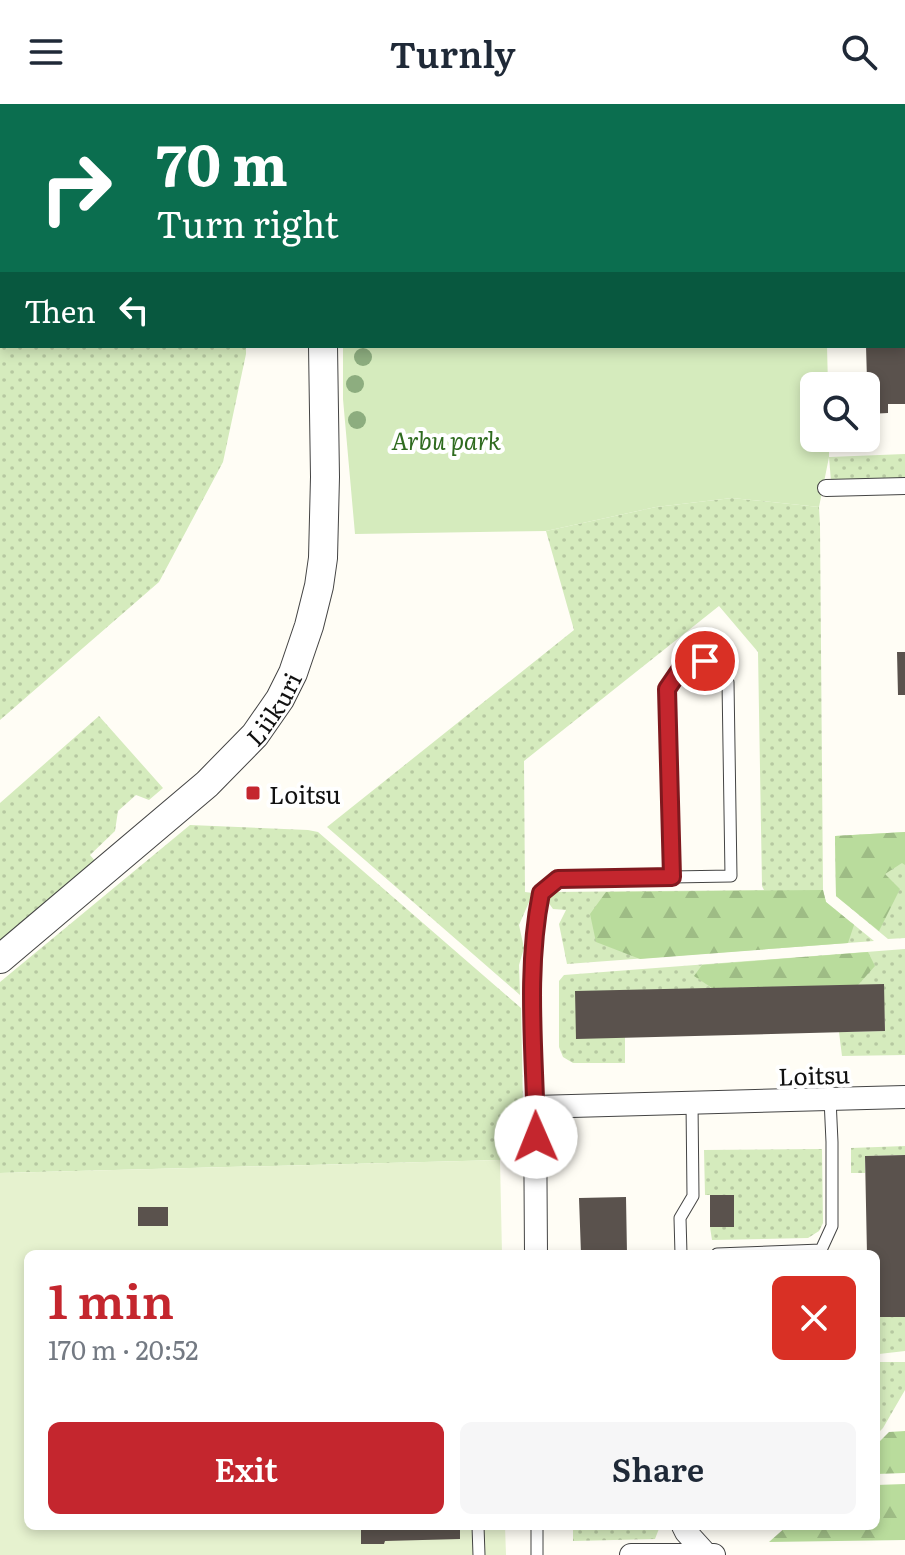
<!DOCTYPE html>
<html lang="en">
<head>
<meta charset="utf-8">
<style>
	:root { --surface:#fff; --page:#f6f6f7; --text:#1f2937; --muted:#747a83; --accent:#c4262e }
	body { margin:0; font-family:Literata,serif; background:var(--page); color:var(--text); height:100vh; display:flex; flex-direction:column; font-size:30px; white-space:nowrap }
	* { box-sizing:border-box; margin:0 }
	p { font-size:26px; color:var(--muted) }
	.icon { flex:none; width:44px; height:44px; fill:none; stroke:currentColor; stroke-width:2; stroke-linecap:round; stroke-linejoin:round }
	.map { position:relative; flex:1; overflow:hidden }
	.side { position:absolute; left:24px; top:1146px; width:856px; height:280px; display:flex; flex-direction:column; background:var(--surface); border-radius:12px; box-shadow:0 4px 12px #0003 }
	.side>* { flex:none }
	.top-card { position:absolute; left:0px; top:0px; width:906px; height:244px; box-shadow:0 4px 12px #0003; background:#0b6e4f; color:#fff; overflow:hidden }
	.controls { position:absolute; left:800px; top:268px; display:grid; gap:16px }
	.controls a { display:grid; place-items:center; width:80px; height:80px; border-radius:12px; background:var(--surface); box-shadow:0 4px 12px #0003; font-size:40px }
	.pin { position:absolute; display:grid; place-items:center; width:68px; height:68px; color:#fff; margin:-34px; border:4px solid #fff; border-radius:50%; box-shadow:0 2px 8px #0007 }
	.me { position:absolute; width:88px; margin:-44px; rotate:359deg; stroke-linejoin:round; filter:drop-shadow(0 0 6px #0008) }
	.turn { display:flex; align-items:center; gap:28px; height:168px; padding:0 24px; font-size:36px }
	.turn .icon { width:104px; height:104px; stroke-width:2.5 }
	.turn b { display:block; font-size:56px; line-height:68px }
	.then { display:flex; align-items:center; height:76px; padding:0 24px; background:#0003; gap:16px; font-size:30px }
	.round { display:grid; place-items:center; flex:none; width:84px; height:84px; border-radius:12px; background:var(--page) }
	.summary { display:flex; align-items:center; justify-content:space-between; height:136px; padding:0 24px }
	h1 { font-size:48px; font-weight:600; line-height:60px; color:var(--accent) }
	.action { display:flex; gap:16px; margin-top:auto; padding:16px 24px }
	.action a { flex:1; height:92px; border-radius:12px; background:var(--accent); color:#fff; font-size:32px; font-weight:600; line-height:92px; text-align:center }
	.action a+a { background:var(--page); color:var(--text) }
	header { display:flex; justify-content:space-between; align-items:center; height:104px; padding:0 24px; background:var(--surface); font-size:36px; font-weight:600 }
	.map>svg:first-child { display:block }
	.grass { fill:url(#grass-dots) }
	.forest { fill:url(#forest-firs) }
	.park { fill:#d5ebbd }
	.pitch { fill:#e6f2cf }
	.building { fill:#5a524d }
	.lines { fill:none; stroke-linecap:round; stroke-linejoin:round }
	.service-casing { stroke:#444; stroke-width:13 }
	.pedestrian-casing { stroke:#444; stroke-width:18 }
	.minor-casing { stroke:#444; stroke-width:24 }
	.tertiary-casing { stroke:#444; stroke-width:30 }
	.service { stroke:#fff; stroke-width:11 }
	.pedestrian { stroke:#fff; stroke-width:16 }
	.minor { stroke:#fff; stroke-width:22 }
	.tertiary { stroke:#fff; stroke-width:28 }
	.tree { fill:#8dad7f }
	.route-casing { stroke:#7f191e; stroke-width:20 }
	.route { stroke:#c4262e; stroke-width:14 }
	.poi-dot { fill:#c4262e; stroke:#fff; stroke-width:3 }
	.labels { text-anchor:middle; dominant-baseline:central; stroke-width:8; stroke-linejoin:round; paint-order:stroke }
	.park-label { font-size:24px; font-style:italic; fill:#2f6b1f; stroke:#fff }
	.street-label { font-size:24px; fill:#111; stroke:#fff }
	.poi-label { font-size:24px; fill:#111; stroke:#fff; text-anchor:start }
</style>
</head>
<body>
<header><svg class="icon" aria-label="menu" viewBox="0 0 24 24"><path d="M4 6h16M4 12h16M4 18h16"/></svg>Turnly<svg class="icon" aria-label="search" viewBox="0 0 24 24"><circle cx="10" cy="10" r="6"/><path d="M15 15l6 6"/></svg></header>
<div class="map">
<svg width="905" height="1451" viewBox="0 0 905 1451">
	<defs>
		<pattern id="grass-dots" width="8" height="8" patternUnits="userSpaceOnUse" patternTransform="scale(2)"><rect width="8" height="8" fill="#d5ebbd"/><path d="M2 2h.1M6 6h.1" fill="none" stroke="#b6c8a1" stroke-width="1.8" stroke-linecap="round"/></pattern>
		<pattern id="forest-firs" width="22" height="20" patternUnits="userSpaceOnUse" patternTransform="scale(2)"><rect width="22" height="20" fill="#b9dc9c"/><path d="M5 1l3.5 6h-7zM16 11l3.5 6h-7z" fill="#9ebc85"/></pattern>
	</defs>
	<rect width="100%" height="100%" fill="#fffdf5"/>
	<path class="grass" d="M0,0H245V2H2V242H246V250L223,358L159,478L0,616Z
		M905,350V374L831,377L829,353Z
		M732,394L819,403L820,421L823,786L826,798L874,837L567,860L559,820L566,806L553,805L548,798L552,788L764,786L762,782L758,548L719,502L524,657L525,788L533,789L519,821L524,844L519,861L520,891L327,723L574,526L546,427L656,403Z
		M99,612L163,684L149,696L136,691L118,707L115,727L90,751L96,758L0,838V699Z
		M190,721L308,726L318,728L521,904L524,1049L505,1050L500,1056L0,1069V878Z
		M905,728V834L888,835L836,792L835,732Z
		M905,845V951L842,952L839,928L885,927L883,880L625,933V959H573L563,953L559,943V877L564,871Z
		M905,1042V1051L865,1052V1069H851V1044Z
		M822,1045L823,1119L819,1127L808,1134L712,1136L710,1123H734V1091H705L704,1046Z
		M876,1213H905V1247L879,1250L878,1258H905V1286L883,1324L876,1331Z
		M573,1422H660L655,1435L573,1437Z"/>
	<path class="forest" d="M905,728V761L902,759L885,770L900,785L879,827L836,792L835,732Z
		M823,786L826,798L854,821L848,839L640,855L596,838L590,810L606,788Z
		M868,848L875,862L858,881L712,884L694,872L702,861Z
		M905,1327V1369L876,1370V1341L889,1328Z
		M905,1380V1436L769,1438L787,1422H876V1381Z"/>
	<path class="park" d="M342,0H822L823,2H342Z
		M343,242H827L828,282H814V334H829V353L819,403L732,394L656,403L546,427L355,430L343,295Z"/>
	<path class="pitch" d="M500,1056L502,1150H28V1422H505L506,1451H0V1069Z"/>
	<path class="building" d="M866,242H905V300H888V309L868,310Z
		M897,548H905V591H898Z
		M884,880L885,927L576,935L575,887Z
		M905,1051V1213H876V1150H867L865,1052Z
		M710,1091H734V1123H710Z
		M626,1093L627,1150H581L579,1094Z
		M138,1103H168V1122H138Z
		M361,1422H460V1435L385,1437L384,1440H361Z"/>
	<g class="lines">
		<g class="service-casing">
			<path id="service" d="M535,1003C532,932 527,859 541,789L558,775L672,773L667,585L680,566L705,557L718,563L728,578L731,772L672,773
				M681,1150L680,1114L693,1092L692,999
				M717,1150L821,1146L832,1122V1038L830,995
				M478,1422L479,1451
				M537,1451V1422"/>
		</g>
		<g class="pedestrian-casing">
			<path id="pedestrian" d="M826,384L905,382"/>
		</g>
		<g class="minor-casing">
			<path id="minor" d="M865,0L868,2
				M904,8H905
				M536,1150L535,1003L905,993
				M683,1422L686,1428L706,1450
				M631,1451H714"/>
		</g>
		<g class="tertiary-casing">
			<g id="tertiary">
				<path d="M320,2V0"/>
				<path id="s1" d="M0,855L207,680L255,631L280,595L293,569L309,522L319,482L323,454L325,373L323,242"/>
			</g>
		</g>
		<use href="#service" class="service"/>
		<use href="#pedestrian" class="pedestrian"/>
		<use href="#minor" class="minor"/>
		<use href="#tertiary" class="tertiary"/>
	</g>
	<g class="tree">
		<circle cx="363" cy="253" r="9"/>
		<circle cx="355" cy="280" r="9"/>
		<circle cx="357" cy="316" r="9"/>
	</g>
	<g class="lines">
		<g class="route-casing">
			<path id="route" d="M536,1033C535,951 525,869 541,789L558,775L672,773L667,585L680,566L705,557"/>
		</g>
		<use href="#route" class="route"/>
	</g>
	<rect class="poi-dot" x="245" y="681" width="16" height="16" rx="4"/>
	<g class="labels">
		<g class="park-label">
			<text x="446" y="335">Arbu park</text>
		</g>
		<g class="street-label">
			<text stroke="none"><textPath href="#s1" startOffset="372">Liikuri</textPath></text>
			<text transform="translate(814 970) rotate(-2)">Loitsu</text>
		</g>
		<g class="poi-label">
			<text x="269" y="689">Loitsu</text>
		</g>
	</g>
</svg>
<div class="controls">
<a><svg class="icon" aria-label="search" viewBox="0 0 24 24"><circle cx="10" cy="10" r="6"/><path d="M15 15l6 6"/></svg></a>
</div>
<div class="pin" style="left:705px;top:557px;background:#d93025"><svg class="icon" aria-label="arrive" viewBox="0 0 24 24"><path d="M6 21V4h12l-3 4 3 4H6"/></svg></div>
<svg class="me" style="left:536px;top:1033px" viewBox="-20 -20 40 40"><circle r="19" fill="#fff"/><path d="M0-13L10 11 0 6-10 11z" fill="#c4262e"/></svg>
<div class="top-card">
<div class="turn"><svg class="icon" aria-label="right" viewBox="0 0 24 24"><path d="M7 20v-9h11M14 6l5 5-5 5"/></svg><div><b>70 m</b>Turn right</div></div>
<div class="then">Then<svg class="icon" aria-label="left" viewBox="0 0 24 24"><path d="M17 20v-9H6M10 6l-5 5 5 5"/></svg></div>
</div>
<section class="side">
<div class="summary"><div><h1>1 min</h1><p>170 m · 20:52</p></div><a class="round" style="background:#d93025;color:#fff"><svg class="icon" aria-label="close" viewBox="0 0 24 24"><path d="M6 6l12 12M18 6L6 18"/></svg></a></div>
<div class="action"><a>Exit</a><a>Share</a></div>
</section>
</div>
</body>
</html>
